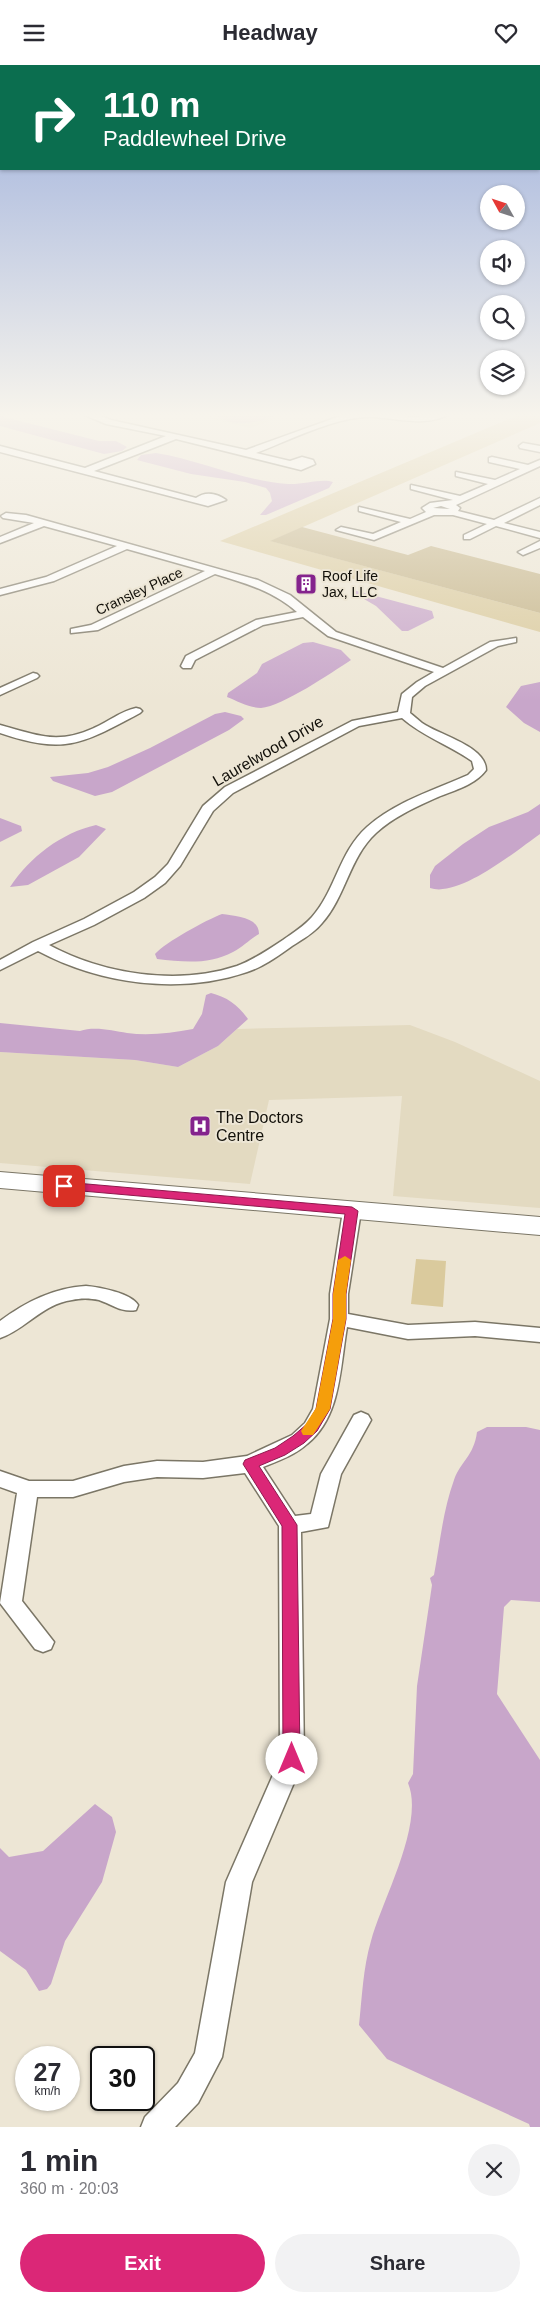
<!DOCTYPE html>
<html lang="en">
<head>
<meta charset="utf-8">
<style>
	:root { --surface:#fff; --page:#f2f2f3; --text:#2b2b33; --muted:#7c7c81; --accent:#db2777 }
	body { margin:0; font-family:Helvetica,sans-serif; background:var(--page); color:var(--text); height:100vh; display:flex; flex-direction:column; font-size:19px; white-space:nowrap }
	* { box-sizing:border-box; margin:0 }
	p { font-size:16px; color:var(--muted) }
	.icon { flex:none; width:28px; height:28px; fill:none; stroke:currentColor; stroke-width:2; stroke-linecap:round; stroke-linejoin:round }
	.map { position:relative; height:2062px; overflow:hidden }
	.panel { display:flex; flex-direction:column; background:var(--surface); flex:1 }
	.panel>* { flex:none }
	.top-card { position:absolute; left:0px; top:0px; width:540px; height:105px; box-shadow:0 1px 4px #0004; background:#0b6e4f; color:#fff; overflow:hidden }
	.needle { width:32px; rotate:310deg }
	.tools { position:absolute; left:480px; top:120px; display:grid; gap:10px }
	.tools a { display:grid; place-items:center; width:45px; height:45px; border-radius:50%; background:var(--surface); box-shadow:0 1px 4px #0004; font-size:25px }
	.speed { position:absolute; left:15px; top:1981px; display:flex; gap:10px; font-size:25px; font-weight:700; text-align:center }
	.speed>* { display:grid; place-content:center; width:65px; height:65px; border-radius:50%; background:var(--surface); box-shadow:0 1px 4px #0004; line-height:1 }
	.speed small { font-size:12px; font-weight:400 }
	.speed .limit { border:2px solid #111; border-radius:8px; background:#fff; color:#111 }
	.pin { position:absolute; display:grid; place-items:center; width:42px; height:42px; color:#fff; margin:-21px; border-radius:10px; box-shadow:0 2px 8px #0006 }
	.me { position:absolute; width:55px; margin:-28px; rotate:0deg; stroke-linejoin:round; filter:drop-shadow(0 0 4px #0008) }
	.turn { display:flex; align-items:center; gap:18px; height:105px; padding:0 20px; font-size:22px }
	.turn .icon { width:65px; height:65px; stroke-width:2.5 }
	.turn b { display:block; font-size:35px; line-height:42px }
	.round { display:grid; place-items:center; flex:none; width:52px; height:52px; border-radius:26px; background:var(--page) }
	.overview { display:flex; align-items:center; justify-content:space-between; height:85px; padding:0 20px }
	h1 { font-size:30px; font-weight:600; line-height:38px }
	.cta { display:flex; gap:10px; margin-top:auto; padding:10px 20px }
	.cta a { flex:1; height:58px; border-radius:30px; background:var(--accent); color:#fff; font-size:20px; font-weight:600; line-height:58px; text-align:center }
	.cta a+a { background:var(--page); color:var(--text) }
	header { display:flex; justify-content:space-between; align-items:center; height:65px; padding:0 20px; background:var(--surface); font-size:22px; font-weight:600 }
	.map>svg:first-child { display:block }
	.built { fill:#e3dac1 }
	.green { fill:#daca9d }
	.forest { fill:#c4b387 }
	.water { fill:#c8a6ca }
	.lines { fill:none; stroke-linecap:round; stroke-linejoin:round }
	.minor-casing { stroke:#7b7666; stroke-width:3 }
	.secondary-casing { stroke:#7b7666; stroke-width:2 }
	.minor { fill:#fff; fill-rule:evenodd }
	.secondary { fill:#fff; fill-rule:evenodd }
	.route { fill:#db2777; stroke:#8e194d }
	.slow { fill:#f59e0b }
	.labels { text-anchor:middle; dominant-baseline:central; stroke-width:4; stroke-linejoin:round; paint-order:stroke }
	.far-poi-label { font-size:14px; fill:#110f09; stroke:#ede6d5; text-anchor:start }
	.far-street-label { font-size:14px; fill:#110f09; stroke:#ede6d5 }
	.street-label { font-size:16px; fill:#110f09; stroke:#ede6d5 }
	.poi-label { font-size:16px; fill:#110f09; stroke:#ede6d5; text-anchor:start }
</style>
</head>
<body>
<header><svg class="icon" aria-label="menu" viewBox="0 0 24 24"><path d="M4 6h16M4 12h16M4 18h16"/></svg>Headway<svg class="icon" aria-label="heart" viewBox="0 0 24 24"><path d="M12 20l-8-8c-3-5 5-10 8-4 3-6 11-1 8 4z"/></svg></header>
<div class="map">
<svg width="540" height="2062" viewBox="0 0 540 2062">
	<rect width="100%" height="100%" fill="#ede6d5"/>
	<path class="built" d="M187,348H290L250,363Z
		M410,960L455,977L540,1016V1143L393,1131L402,1031L269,1035L250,1119L0,1098V987L135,995L178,1002L218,981L237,964Z"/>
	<path class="green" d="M523,348H540V358L271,476L540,548V567L220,476Z
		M416,1194L446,1196L443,1242L411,1239Z"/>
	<path class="forest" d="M302,462L408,490L431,481L540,509V548L270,476Z"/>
	<path class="water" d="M220,348H282C263,357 235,364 217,351Z
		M0,351L99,376H116L127,382L122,386L104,389L0,361Z
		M156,388C200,395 243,416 288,419C302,420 322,413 333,417L329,423L266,450H260L272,436L270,428L266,423L245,417L191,409L137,395L141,390Z
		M353,525L432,546L434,553L408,566H402L376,541L352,527Z
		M313,577L341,585L351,595C331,608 283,641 261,643C250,643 237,636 227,632L228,628L257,608L262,599L303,578Z
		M540,617V667L524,658L506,642L521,621Z
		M225,647L241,651L244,654L229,665L112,727L95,731L53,716L50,712L88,708L108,702L150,683L215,649Z
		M540,739V769C516,786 459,833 430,823V810L435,801L463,779L489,762L528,747Z
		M0,753L21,761L22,766L0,777Z
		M96,760L106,764L79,792L28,820L10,822C30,792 61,768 96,760Z
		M222,849C236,851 259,852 259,869C250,874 243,882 233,887C209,900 183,897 157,894L155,889C166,877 206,855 222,849Z
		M211,928C227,932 238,940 248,954L218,981L178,1002L135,995L0,987V958L80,966C95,961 113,966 127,968C149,971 171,968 193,964L202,949L206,930Z
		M487,1362H526L540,1365V1537L511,1535L504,1542L497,1629L540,1695V2062H530L529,2059L387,1994L359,1960C362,1933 363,1903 371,1876C382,1835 425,1759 408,1718L413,1709L417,1621L432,1520L430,1513L434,1510C440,1478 443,1445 454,1415C460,1397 474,1391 477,1367Z
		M95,1739L112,1752L116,1767L102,1817L65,1876L51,1919L47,1924L39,1926L26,1905L0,1886V1783L9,1792L43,1786Z"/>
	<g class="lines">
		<g class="minor-casing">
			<path id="minor" d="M80,348H93L111,355L246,385L346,349L387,348L413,352L451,348C427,363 398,353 372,352C338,350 288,376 256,388L290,396L302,392L313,395L315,399L301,405L176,374L94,406L196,433C205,426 217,428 226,435L208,441L0,387V381L85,403L166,371L106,359Z
				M523,378L540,381V387L520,383L519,381Z
				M492,392L528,400L540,395V401L456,440L460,443L458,446L494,455L540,433V440L504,458L540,467V473L496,461L470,474H464V470L487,459L453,450H434L374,475L336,465L341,462L373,469L401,457L359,446V442L410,454L426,447L422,443L430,438L453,435L411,424V420L460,431L488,419L456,411V407L495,415L520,404L489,397V393ZM441,441L450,444L433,443Z
				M6,448L26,450L258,515L290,530L336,567L443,603L490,577L516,573V577L498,581L425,621L412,632L410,648C414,651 418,655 422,658C439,670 486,681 486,705C475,720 455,725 438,732C416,742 393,752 376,768C349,793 346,831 322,858C314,868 303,874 292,881C278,891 263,902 247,907C179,930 100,919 38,886L0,905V895L33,877L84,854L134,827L155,812L168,799L203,741L225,722L352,656L398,647L402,629L417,617L434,607L328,571L303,552L263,560L195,595L191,603H183L181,601L186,591L256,555L297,547C273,526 245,518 215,509L98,565L71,568V564L91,560L205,506L127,484L54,516L0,530V524L46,512L117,481L44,461L0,478V472L34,458L3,453L1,451ZM402,653C422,671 449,680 472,696L474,704L468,710C434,725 395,737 367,762C339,787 336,825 312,852C304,861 293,868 283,875C268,885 253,895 237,901C177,921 103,909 49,880L94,860L144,833L165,818L180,801L213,746L233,728L359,661Z
				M540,476V483L523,490L518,487Z
				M33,608L37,609L39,611L37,613L0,630V623Z
				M136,643L140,644L142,646L140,648C82,679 65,690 0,668V660C37,670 57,680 94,663C108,657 121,646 136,643Z
				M352,1140L358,1142L361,1146L348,1229V1249L408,1260L475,1257L540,1263V1277L475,1271L408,1274L347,1262C340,1302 341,1352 307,1379C295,1390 278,1396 263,1402L295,1451L311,1449L321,1409L354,1350L361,1347L368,1350L371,1355L341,1409L328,1462L301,1467L304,1694L252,1817L222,1992L198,2038L175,2062H141L145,2052L178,2018L195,1988L226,1817L280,1694L279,1461L245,1408L203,1413L157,1412L124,1417L73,1432H37L22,1536L54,1577L51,1584L43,1587L35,1584L0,1538L17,1428L0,1422V1406L29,1416H73L124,1401L157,1396L203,1397L247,1391L292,1370L305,1358L313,1344L330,1254V1229L343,1146L346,1142Z
				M86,1221C99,1222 131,1228 138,1240L136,1245C122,1248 111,1239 99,1235C90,1233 80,1233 72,1235C42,1239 25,1265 0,1273V1256C26,1237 53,1223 86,1221Z"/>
		</g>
		<g class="secondary-casing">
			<path id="secondary" d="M0,1107L540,1152V1170L0,1123Z"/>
		</g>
		<use href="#minor" class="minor"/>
		<use href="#secondary" class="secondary"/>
	</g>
	<linearGradient id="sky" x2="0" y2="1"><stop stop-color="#9baedc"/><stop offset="0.55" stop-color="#f7f4ec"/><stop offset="1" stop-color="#f7f4ec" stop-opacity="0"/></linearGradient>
	<rect width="540" height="637" fill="url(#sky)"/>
	<path class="route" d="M64,1117L352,1142L358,1146L346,1229V1254L330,1344L317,1366L304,1378L285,1390L259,1401L297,1460L300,1694L298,1699L292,1701L286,1699L283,1694L282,1461L243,1399L245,1395L275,1383L293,1371L307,1359L316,1344L333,1254V1229L345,1149L59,1124L58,1121Z"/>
	<path class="slow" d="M345,1191L351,1195L346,1229V1254L330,1344L313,1370H303L301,1366L316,1343L333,1254V1229L338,1195Z"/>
	<defs>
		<g id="building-square" transform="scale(1.125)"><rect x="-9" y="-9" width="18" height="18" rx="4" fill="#84238d" stroke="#ede6d5"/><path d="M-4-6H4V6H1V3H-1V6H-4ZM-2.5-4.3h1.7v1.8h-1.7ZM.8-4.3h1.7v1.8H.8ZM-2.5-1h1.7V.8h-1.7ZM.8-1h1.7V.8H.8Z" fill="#fff"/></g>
		<g id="hospital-square" transform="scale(1.125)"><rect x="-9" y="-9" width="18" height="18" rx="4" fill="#84238d" stroke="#ede6d5"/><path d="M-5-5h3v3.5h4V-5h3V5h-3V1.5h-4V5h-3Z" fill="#fff"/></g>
	</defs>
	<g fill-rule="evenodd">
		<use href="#building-square" x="306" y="519"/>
		<use href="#hospital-square" x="200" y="1061"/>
	</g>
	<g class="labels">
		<g class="far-poi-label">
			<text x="322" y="511">Roof Life<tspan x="322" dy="16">Jax, LLC</tspan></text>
		</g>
		<g class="far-street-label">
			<text transform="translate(139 526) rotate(-25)">Cransley Place</text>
		</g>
		<g class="street-label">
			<text transform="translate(268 686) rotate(-30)">Laurelwood Drive</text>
		</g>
		<g class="poi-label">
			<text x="216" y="1052">The Doctors<tspan x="216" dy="18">Centre</tspan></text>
		</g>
	</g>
</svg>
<div class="tools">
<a><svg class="needle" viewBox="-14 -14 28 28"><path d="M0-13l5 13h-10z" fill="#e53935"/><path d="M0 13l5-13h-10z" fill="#7c7c81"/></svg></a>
<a><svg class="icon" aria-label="sound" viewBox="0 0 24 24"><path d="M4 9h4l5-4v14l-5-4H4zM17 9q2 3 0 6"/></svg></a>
<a><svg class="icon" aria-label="search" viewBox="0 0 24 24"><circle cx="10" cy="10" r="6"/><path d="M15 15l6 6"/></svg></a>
<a><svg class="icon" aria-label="layers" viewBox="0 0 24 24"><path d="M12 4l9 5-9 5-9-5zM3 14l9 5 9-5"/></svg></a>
</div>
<div class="speed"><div>27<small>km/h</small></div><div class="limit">30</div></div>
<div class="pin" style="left:64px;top:1121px;background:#d93025"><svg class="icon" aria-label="arrive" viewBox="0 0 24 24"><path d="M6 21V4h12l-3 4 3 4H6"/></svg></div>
<svg class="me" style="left:292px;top:1694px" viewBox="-20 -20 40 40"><circle r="19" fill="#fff"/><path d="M0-13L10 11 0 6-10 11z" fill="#db2777"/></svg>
<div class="top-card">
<div class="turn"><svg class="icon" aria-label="right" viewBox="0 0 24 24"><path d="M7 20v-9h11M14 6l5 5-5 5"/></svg><div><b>110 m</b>Paddlewheel Drive</div></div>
</div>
</div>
<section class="panel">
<div class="overview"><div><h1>1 min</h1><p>360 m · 20:03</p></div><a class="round"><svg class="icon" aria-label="close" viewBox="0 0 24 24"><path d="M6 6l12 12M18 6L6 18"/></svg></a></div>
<div class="cta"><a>Exit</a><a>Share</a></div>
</section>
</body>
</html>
